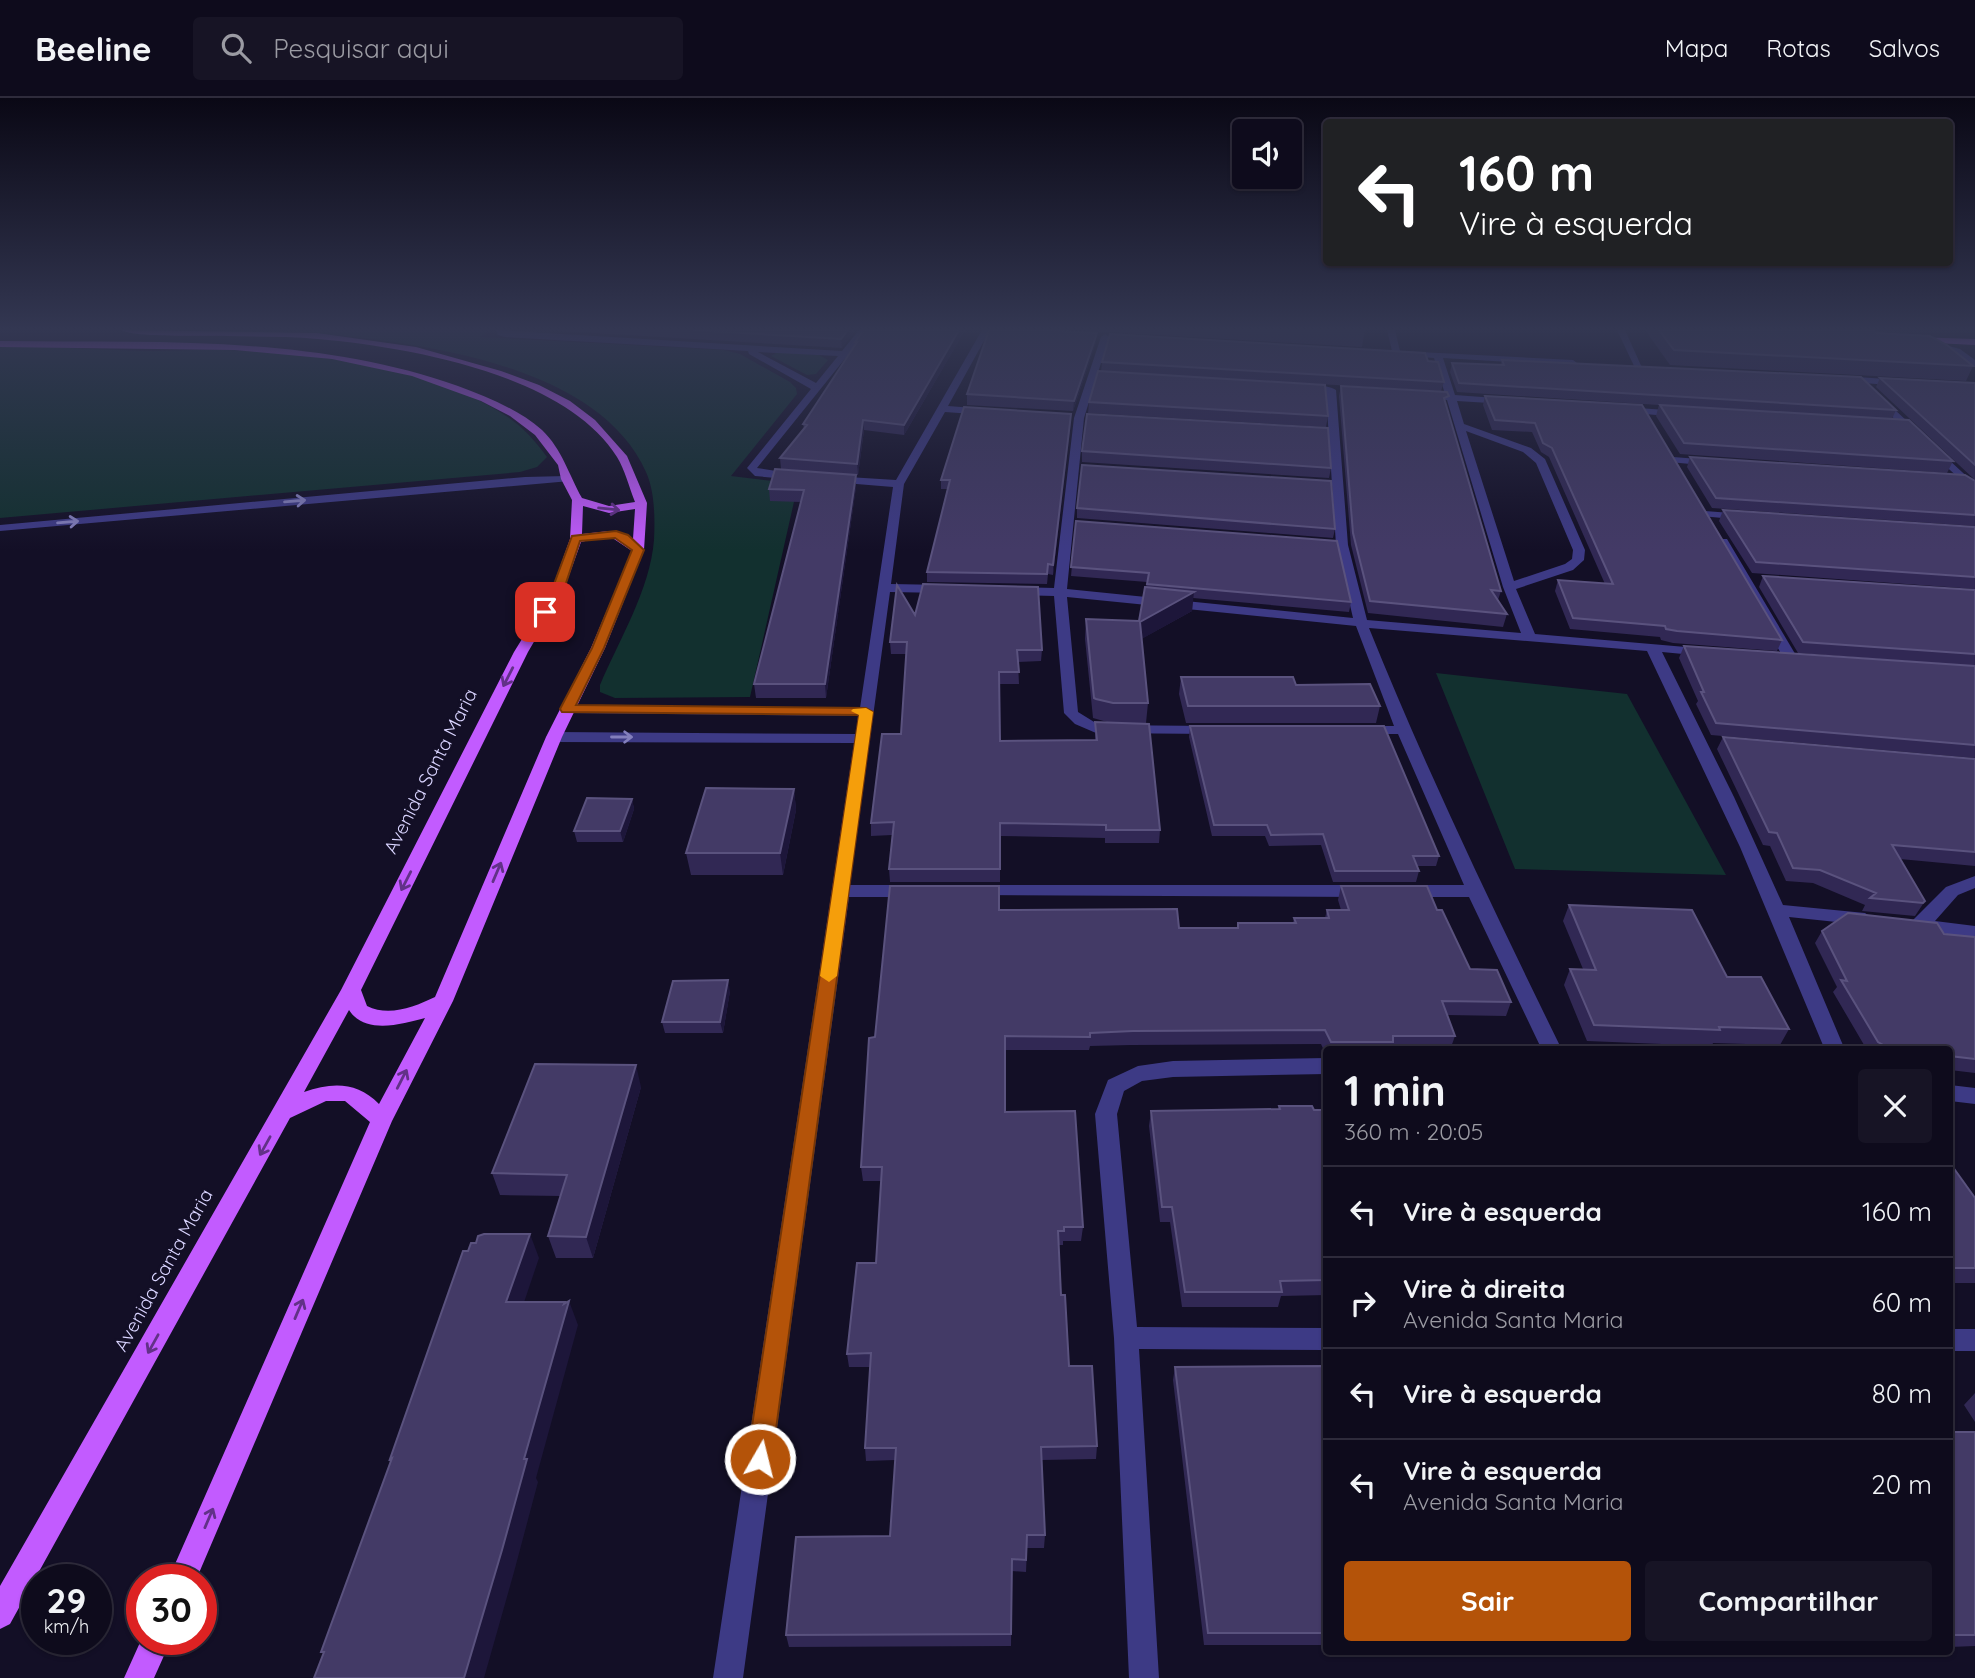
<!DOCTYPE html>
<html lang="pt">
<head>
<meta charset="utf-8">
<style>
	:root { --surface:#0e0b1c; --page:#171425; --text:#f1f3f6; --muted:#9b9ba3; --line:#2e2b3b; --accent:#b45309 }
	body { margin:0; font-family:Quicksand,sans-serif; background:var(--page); color:var(--text); height:100vh; display:flex; flex-direction:column; font-size:26px; white-space:nowrap }
	* { box-sizing:border-box; margin:0 }
	p { font-size:23px; color:var(--muted) }
	.icon { flex:none; width:38px; height:38px; fill:none; stroke:currentColor; stroke-width:2; stroke-linecap:round; stroke-linejoin:round }
	.map { position:relative; flex:1; overflow:hidden }
	.side { position:absolute; left:1323px; top:948px; width:630px; height:609px; display:flex; flex-direction:column; background:var(--surface); border-radius:7px; box-shadow:0 2px 5px #0004,0 0 0 2px var(--line) }
	.side>* { flex:none }
	.banner { position:absolute; left:1323px; top:21px; width:630px; height:147px; border-radius:7px; box-shadow:0 2px 5px #0004,0 0 0 2px var(--line); background:#202124; color:#fff; overflow:hidden }
	.fabs { position:absolute; left:1232px; top:21px; display:grid; gap:14px }
	.fabs a { display:grid; place-items:center; width:70px; height:70px; border-radius:7px; background:var(--surface); box-shadow:0 2px 5px #0004,0 0 0 2px var(--line); font-size:35px }
	.speed { position:absolute; left:21px; top:1466px; display:flex; gap:14px; font-size:35px; font-weight:700; text-align:center }
	.speed>* { display:grid; place-content:center; width:91px; height:91px; border-radius:50%; background:var(--surface); box-shadow:0 2px 5px #0004,0 0 0 2px var(--line); line-height:1 }
	.speed small { font-size:18px; font-weight:400 }
	.speed .limit { border:10px solid #d22; background:#fff; color:#111 }
	.pin { position:absolute; display:grid; place-items:center; width:60px; height:60px; color:#fff; margin:-30px; border-radius:14px; box-shadow:0 4px 10px #0006 }
	.me { position:absolute; width:77px; margin:-38px; rotate:8deg; stroke-linejoin:round; filter:drop-shadow(0 0 5px #0008) }
	.turn { display:flex; align-items:center; gap:24px; height:147px; padding:0 21px; font-size:32px }
	.turn .icon { width:91px; height:91px; stroke-width:2.5 }
	.turn b { display:block; font-size:49px; line-height:60px }
	.round { display:grid; place-items:center; flex:none; width:74px; height:74px; border-radius:7px; background:var(--page) }
	.overview { display:flex; align-items:center; justify-content:space-between; height:119px; padding:0 21px }
	h1 { font-size:42px; font-weight:700; line-height:52px }
	.cta { display:flex; gap:14px; margin-top:auto; padding:14px 21px }
	.cta a { flex:1; height:80px; border-radius:7px; background:var(--accent); color:#fff; font-size:28px; font-weight:700; line-height:80px; text-align:center }
	.cta a+a { background:var(--page); color:var(--text) }
	ul { padding:0; list-style:none }
	li { display:flex; align-items:center; gap:21px; height:91px; padding:0 21px; border-top:2px solid var(--line) }
	li div { flex:1 }
	li b { display:block; font-size:26px }
	li em { font-style:normal }
	header { display:flex; align-items:center; gap:42px; box-sizing:border-box; height:98px; padding:0 35px; background:var(--surface); border-bottom:2px solid var(--line) }
	header strong { font-size:33px }
	nav { display:flex; gap:38px; margin-inline-start:auto; font-size:24px }
	.search { width:490px; height:63px; background:var(--page); display:flex; align-items:center; gap:18px; box-sizing:border-box; padding:0 24px; border-radius:7px; color:var(--muted); font-size:26px }
	.map>svg:first-child { display:block }
	.green { fill:#12302f }
	.lines { fill:none; stroke-linecap:round; stroke-linejoin:round }
	.minor { fill:#3d3a85; fill-rule:evenodd }
	.major { fill:#c25bff; fill-rule:evenodd }
	.wall { fill:#312854 }
	.shaded-wall { fill:#1d163a }
	.building { fill:#433a66; stroke:#5a527e; stroke-width:2 }
	.oneway { stroke:#837fbc }
	.oneway2 { stroke:#623188 }
	.route { fill:#b45309; stroke:#753606; stroke-width:2 }
	.slow { fill:#f59e0b }
	.labels { text-anchor:middle; dominant-baseline:central; stroke-width:5; stroke-linejoin:round; paint-order:stroke }
	.street-label { font-size:19px; fill:#d9d4ff; stroke:#130f26 }
</style>
</head>
<body>
<header>
<strong>Beeline</strong>
<div class="search"><svg class="icon" aria-label="search" viewBox="0 0 24 24"><circle cx="10" cy="10" r="6"/><path d="M15 15l6 6"/></svg>Pesquisar aqui</div>
<nav><a>Mapa</a><a>Rotas</a><a>Salvos</a></nav>
</header>
<div class="map">
<svg width="1975" height="1580" viewBox="0 0 1975 1580">
	<rect width="100%" height="100%" fill="#130f26"/>
	<path class="green" d="M284,232H489L480,239L724,252L740,256L790,284L796,290L797,296L731,378L798,386L750,599L615,600L600,594V587C619,542 650,492 654,442C655,421 655,394 646,374C594,258 395,242 284,232Z
		M0,248C50,248 99,252 149,253C174,253 199,251 224,252C307,254 436,270 506,318C523,329 535,343 547,359L537,369L520,374L0,420Z
		M778,254L819,257L828,262L816,276L807,277L771,258Z
		M1436,575L1627,596L1726,777L1515,771Z"/>
	<g class="lines">
		<path class="minor" d="M496,232L842,253L859,232H868L757,370L801,377V381L797,382L755,378L747,370L811,291L749,256L748,253L505,239L498,237ZM758,254L838,258L816,285Z
			M982,232H990L948,308L987,311L992,314L987,317L945,314L904,386L891,486L944,487L950,491L944,495L890,494L850,787H910L919,793L910,799H849L743,1580H713L854,645L554,644L546,639L554,634L856,636L858,618L567,615L560,611L567,607L860,610L893,389L832,384L827,381L832,378L896,382Z
			M1387,232H1395L1400,253L1573,262L1577,265L1573,268L1443,260L1455,297L1509,301V305L1506,306L1457,303L1464,326L1531,350L1545,361L1585,452L1584,462L1573,472L1516,491L1535,536L1709,551L1711,554L1704,558L1662,554L1734,699L1783,807L1865,815L1874,821L1865,827L1789,819L1845,952H1825L1740,749L1647,553L1369,530C1427,674 1494,813 1562,952H1542L1469,799H1407L1398,793L1407,787H1464L1398,636H1363L1356,632L1363,628H1394L1356,528L1067,499L1078,614L1099,627L1213,628L1220,632L1213,636L1096,635L1075,626L1064,615L1054,498L1014,497L1008,493L1014,489L1054,490L1074,320L1101,239L1105,236L1109,239L1084,320L1067,491L1353,520L1336,447L1326,295L1297,290C1306,285 1327,287 1336,292L1348,447L1367,522L1521,535L1503,489L1447,302L1420,298L1425,295L1445,296L1434,260L1393,257ZM1466,333L1523,354L1536,365L1573,452L1572,461L1565,466L1514,483Z
			M1617,232H1625L1643,272L1635,270Z
			M1931,243L1960,251L1975,262V269L1954,255L1928,248Z
			M1842,278L1901,282L1906,285L1901,288L1839,283V279Z
			M1875,299H1881L1975,386V395L1875,303Z
			M1624,309L1680,313L1685,316L1680,319L1621,314L1619,312Z
			M1673,359L1712,362L1717,365L1712,368L1669,364V360Z
			M566,378L571,381L570,383L0,433V427L525,379Z
			M1705,413L1744,416L1750,419L1744,422L1701,418V414Z
			M1719,441H1727L1797,559L1795,562L1790,563L1783,559L1717,444Z
			M1975,778V790L1958,797L1935,823L1975,828V840L1912,831L1909,827L1912,823L1946,789Z
			M977,787H1362L1371,793L1362,799L971,797L968,793Z
			M1326,960V976L1173,979L1142,983L1124,993L1117,1016L1137,1229L1326,1230V1252L1139,1251L1159,1580H1129L1114,1240L1095,1016L1108,982L1138,968L1173,963Z
			M1950,987L1975,990V1006L1950,1003Z
			M1950,1231H1975V1253H1950Z"/>
		<path class="major" d="M121,232L317,235L416,249L501,273L539,287L570,303L595,322L627,358L647,405L644,452L605,550L562,639L453,903L392,1023L196,1482H168L370,1024L345,1003H326L290,1020L10,1526L0,1531V1488L341,892L514,554L551,494L570,441L572,402L561,381L558,367L535,337L510,318L481,303L412,278L332,261L235,252L0,249V243C153,245 311,236 458,288C487,299 518,311 542,332C562,351 569,377 582,400L609,408L635,404C629,389 625,372 617,359C565,276 408,249 318,241C288,238 257,239 227,238C205,237 136,240 121,232ZM583,408L609,415L635,411L633,441L609,433L582,436ZM594,441H614L632,453L591,550L546,639L435,899C414,909 389,919 367,908L361,892L528,554L563,494L581,444ZM349,912C365,937 402,926 425,920L379,1006C357,984 333,984 304,994Z
			M1913,239L1975,241V247L1916,244Z
			M142,1540L171,1542L154,1580H124Z"/>
	</g>
	<path class="wall" d="M544,232H855L842,250Z
		M965,232L904,337L864,332L858,377L781,371L780,360L804,331L803,326L855,248V244Z
		M1071,232H1365L1362,249Z
		M1645,232H1873L1973,268L1966,283L1670,267Z
		M1096,244L1073,313L967,307V296Z
		M1502,262L1896,312L1892,321L1953,363L1947,375L1680,356L1656,318L1659,307L1457,294L1450,274L1452,265L1500,267Z
		M1428,263L1444,284L1441,293L1108,274L1328,318L1326,329L1088,315L1089,304L1101,274L1102,264Z
		M1880,280L1975,285V382L1876,289Z
		M1341,288L1446,308L1501,493L1498,502L1507,516L1503,529L1368,515L1351,447L1339,298Z
		M1485,298L1642,307L1782,542L1777,553L1673,545L1661,542L1660,539L1570,531L1555,493L1558,482L1605,486L1549,359L1541,354L1532,334L1492,332L1483,307Z
		M1071,316L1053,477L1048,476L1047,486L927,484V474L948,391H941V382Z
		M1082,353L1331,370L1329,380L1082,364Z
		M1690,359L1975,383V428L1712,410L1687,369Z
		M856,377V389L826,600H756L754,586L801,404L770,403L769,391Z
		M1077,410L1335,431L1333,440L1077,420Z
		M1723,412L1975,429V491L1752,475L1719,423Z
		M1076,423L1351,504L1349,514L1193,500L1192,513L1141,541L1148,605L1146,625H1129L1160,732L1159,745H1105V740L1000,738V784H890L889,771L892,737L871,738V725L901,636L907,556H891L890,544L915,517L1042,552L1041,563L1018,564L1019,586H1000V643L1095,642V624H1107L1093,620L1085,541L1086,521L1139,523L1147,484L1071,478Z
		M1763,478L1975,492V568L1798,555L1759,489Z
		M1684,548L1975,568V660L1711,637L1696,606L1698,603L1679,560Z
		M1181,579L1296,587L1380,608L1376,625H1186L1179,596Z
		M1190,628L1439,758L1436,768H1417L1419,773L1416,784H1333L1321,747L1269,748L1265,738H1212L1189,639Z
		M1723,639L1975,661V768L1900,761L1925,803L1915,818L1862,813L1865,807L1813,785L1786,783L1770,748L1763,747L1717,651Z
		M794,691L796,712L783,777H691L686,755Z
		M632,701L634,711L623,744H577L574,733Z
		M1341,788L1437,812L1470,871L1511,904L1506,918L1447,917L1455,938L1450,952H1326V957L1321,946L1131,947L1090,948L1089,952H1005V1014L1083,1129L1081,1143H1063V1147H1059L1061,1197L1069,1268L1097,1348L1096,1361L1042,1362L1045,1437L1044,1450H1027L1026,1474L1012,1473L1011,1548L789,1549L786,1537L890,1438L895,1362L866,1363L865,1350L870,1269H849L847,1256L876,1165L881,1083H863L861,1069L875,939L999,812L1179,830H1237L1238,825H1293L1294,820H1325L1327,812H1341L1338,802Z
		M1569,807L1727,879L1789,931L1780,947L1713,945L1712,948L1587,943L1564,887L1570,871H1583L1563,823Z
		M1822,833L1944,836L1975,839V975L1950,972V952H1867L1833,894L1837,889L1815,845Z
		M730,893L723,935H665L662,924Z
		M641,989L593,1160H556L548,1138L561,1098L500,1097L492,1075Z
		M1279,1008L1314,1012H1326V1197L1281,1198L1278,1209H1182L1170,1124H1160L1149,1028L1151,1013L1278,1011Z
		M1950,1065L1975,1100V1185H1950Z
		M1326,1268V1547H1204L1173,1282L1175,1269Z
		M1975,1295V1324L1964,1307Z
		M1950,1334H1975V1548L1950,1549Z"/>
	<path class="shaded-wall" d="M848,232H855L842,250L841,241Z
		M959,232H965L904,337V327Z
		M1097,235L1096,244L1073,313L1074,303Z
		M1071,316V324L1053,477V467Z
		M863,322L864,332L858,377L857,366Z
		M856,377V389L826,600L825,586Z
		M1194,494L1192,513L1138,543L1140,524Z
		M794,691L796,712L783,777L780,755Z
		M632,701L634,711L623,744L620,733Z
		M728,882L730,893L723,935L720,924Z
		M636,967L641,989L593,1160L586,1139Z
		M530,1136L539,1160L516,1228L506,1204Z
		M569,1203L578,1227L536,1380L538,1384L514,1474L484,1580H464L524,1361L564,1206L565,1204L567,1209Z"/>
	<path class="building" d="M693,232H848L841,241Z
		M864,232H959L904,327L863,322L857,366L780,360L807,327L803,326L857,244H855Z
		M989,232H1043L1097,235L1074,303L967,296Z
		M1659,232H1873L1877,235L1930,238L1947,247L1973,268L1674,252Z
		M1110,236L1425,255L1428,263L1438,264L1444,284L1102,264Z
		M1502,262L1861,279L1896,312L1459,285L1452,265L1504,267Z
		M1098,273L1325,287L1328,318L1089,304Z
		M1880,280L1975,285V367Z
		M1341,288L1447,294L1449,298L1444,300L1501,493L1491,492L1507,516L1370,503L1353,435Z
		M1485,298L1642,307L1782,542L1677,533L1666,531L1665,528L1573,520L1558,482L1613,486L1552,350L1543,345L1535,325L1495,322Z
		M1660,307L1909,322L1953,363L1684,345Z
		M964,309L1071,316L1053,467L1048,466L1047,476L927,474L950,382H941Z
		M1087,316L1328,330L1331,370L1082,353Z
		M1690,359L1965,377L1975,383V417L1716,400Z
		M1082,367L1331,383L1335,431L1077,410Z
		M775,371L856,377L825,586H754L804,392L769,391Z
		M1723,412L1975,429V479L1756,464Z
		M1076,423L1337,443L1351,504L1147,486L1149,475L1071,469Z
		M1763,478L1975,492V556L1803,544Z
		M923,486L1038,489L1042,552H1017L1019,574H999L1000,643L1097,642L1095,624L1149,626L1160,732H1106V727L1000,725V771H889L894,724L871,725L882,636H901L907,544H890L897,487L915,517Z
		M1145,489L1194,494L1140,524L1148,605H1113L1096,601L1094,600L1086,521L1139,523Z
		M1684,548L1975,568V647L1716,625L1701,594H1704Z
		M1181,579H1293L1296,587L1370,586L1380,608H1188Z
		M1190,628H1384L1439,758H1413L1419,773H1335L1323,736L1271,737L1267,727H1214Z
		M1723,639L1975,661V754L1892,747L1925,803L1923,805L1870,800L1876,795L1820,772L1793,770L1777,735L1769,734Z
		M706,690L794,691L780,755H686Z
		M587,700L632,701L620,733H574Z
		M890,788H999V812L1177,811L1179,830H1238V825H1296L1294,820H1329L1327,812H1349L1341,788H1427L1437,812H1442L1470,871L1497,872L1511,904L1442,903L1455,938H1393V944H1331L1325,932L1133,933L1090,935V939L1005,938V1014L1075,1013L1083,1129H1064V1133H1058L1061,1197H1065L1069,1268H1092L1097,1348L1041,1349L1045,1437H1027L1026,1462L1012,1461L1011,1536L786,1537L796,1439L890,1438L896,1350H865L871,1255L847,1256L857,1165H876L882,1069H861L869,940L875,939Z
		M1569,807L1692,812L1727,879H1761L1789,931L1719,929L1720,932L1594,927L1570,871L1596,872Z
		M1848,815L1937,825L1944,836L1975,839V961L1950,958V952H1892L1878,944L1841,882L1847,883L1822,833Z
		M728,882L720,924H662L673,883Z
		M535,966L636,967L586,1139L548,1138L567,1077L492,1075Z
		M1279,1008H1312L1314,1012H1326V1182L1280,1183L1282,1194H1185L1172,1109H1162L1151,1013L1280,1011Z
		M1950,1065L1975,1100V1170H1950Z
		M484,1136H530L506,1204H565L564,1206L569,1203L524,1361H527L502,1452L464,1580H314L324,1554H321L392,1360L390,1361L463,1153H468L471,1145H476L478,1138Z
		M1326,1268V1535H1208L1175,1269Z
		M1950,1334H1975V1537H1950Z"/>
	<defs><path id="oneway-shaft" d="M-6 0H5M1.5-3L5.5 0L1.5 3" fill="none" stroke-width="1.6" stroke-linecap="round" stroke-linejoin="round" transform="scale(1.75)"/></defs>
	<g class="oneway">
		<use href="#oneway-shaft" transform="translate(295 403) rotate(-5)"/>
		<use href="#oneway-shaft" transform="translate(68 424) rotate(-5)"/>
		<use href="#oneway-shaft" transform="translate(622 639)"/>
	</g>
	<g class="oneway2">
		<use href="#oneway-shaft" transform="translate(609 411) rotate(6)"/>
		<use href="#oneway-shaft" transform="translate(508 579) rotate(117)"/>
		<use href="#oneway-shaft" transform="translate(497 774) rotate(-67)"/>
		<use href="#oneway-shaft" transform="translate(406 783) rotate(117)"/>
		<use href="#oneway-shaft" transform="translate(402 981) rotate(-63)"/>
		<use href="#oneway-shaft" transform="translate(265 1048) rotate(119)"/>
		<use href="#oneway-shaft" transform="translate(299 1211) rotate(-67)"/>
		<use href="#oneway-shaft" transform="translate(153 1246) rotate(119)"/>
		<use href="#oneway-shaft" transform="translate(209 1420) rotate(-67)"/>
	</g>
	<linearGradient id="sky" x2="0" y2="1"><stop stop-color="#0a0815"/><stop offset="0.51" stop-color="#333752"/><stop offset="1" stop-color="#333752" stop-opacity="0"/></linearGradient>
	<rect width="1975" height="453" fill="url(#sky)"/>
	<path class="route" d="M616,433L628,437L644,452L604,550L576,607L866,610L873,614L772,1361L768,1369L760,1373L751,1369L747,1361L859,617L562,614L560,611L592,550L632,452L615,440L580,443L563,494L549,516L539,514L551,494L572,438Z"/>
	<path class="slow" d="M866,610L873,614L837,878L829,884L820,878L859,617L851,613L853,611Z"/>
	<g class="labels">
		<g class="street-label">
			<text transform="translate(430 673) rotate(-63)">Avenida Santa Maria</text>
			<text transform="translate(163 1172) rotate(-61)">Avenida Santa Maria</text>
		</g>
	</g>
</svg>
<div class="fabs">
<a><svg class="icon" aria-label="sound" viewBox="0 0 24 24"><path d="M4 9h4l5-4v14l-5-4H4zM17 9q2 3 0 6"/></svg></a>
</div>
<div class="speed"><div>29<small>km/h</small></div><div class="limit">30</div></div>
<div class="pin" style="left:545px;top:514px;background:#d93025"><svg class="icon" aria-label="arrive" viewBox="0 0 24 24"><path d="M6 21V4h12l-3 4 3 4H6"/></svg></div>
<svg class="me" style="left:760px;top:1361px" viewBox="-20 -20 40 40"><circle r="17" fill="#b45309" stroke="#fff" stroke-width="3"/><path d="M0-11L8 9 0 5-8 9z" fill="#fff"/></svg>
<div class="banner">
<div class="turn"><svg class="icon" aria-label="left" viewBox="0 0 24 24"><path d="M17 20v-9H6M10 6l-5 5 5 5"/></svg><div><b>160 m</b>Vire à esquerda</div></div>
</div>
<section class="side">
<div class="overview"><div><h1>1 min</h1><p>360 m · 20:05</p></div><a class="round"><svg class="icon" aria-label="close" viewBox="0 0 24 24"><path d="M6 6l12 12M18 6L6 18"/></svg></a></div>
<ul>
<li><svg class="icon" aria-label="left" viewBox="0 0 24 24"><path d="M17 20v-9H6M10 6l-5 5 5 5"/></svg><div><b>Vire à esquerda</b></div><em>160 m</em></li>
<li><svg class="icon" aria-label="right" viewBox="0 0 24 24"><path d="M7 20v-9h11M14 6l5 5-5 5"/></svg><div><b>Vire à direita</b><p>Avenida Santa Maria</p></div><em>60 m</em></li>
<li><svg class="icon" aria-label="left" viewBox="0 0 24 24"><path d="M17 20v-9H6M10 6l-5 5 5 5"/></svg><div><b>Vire à esquerda</b></div><em>80 m</em></li>
<li><svg class="icon" aria-label="left" viewBox="0 0 24 24"><path d="M17 20v-9H6M10 6l-5 5 5 5"/></svg><div><b>Vire à esquerda</b><p>Avenida Santa Maria</p></div><em>20 m</em></li>
</ul>
<div class="cta"><a>Sair</a><a>Compartilhar</a></div>
</section>
</div>
</body>
</html>
